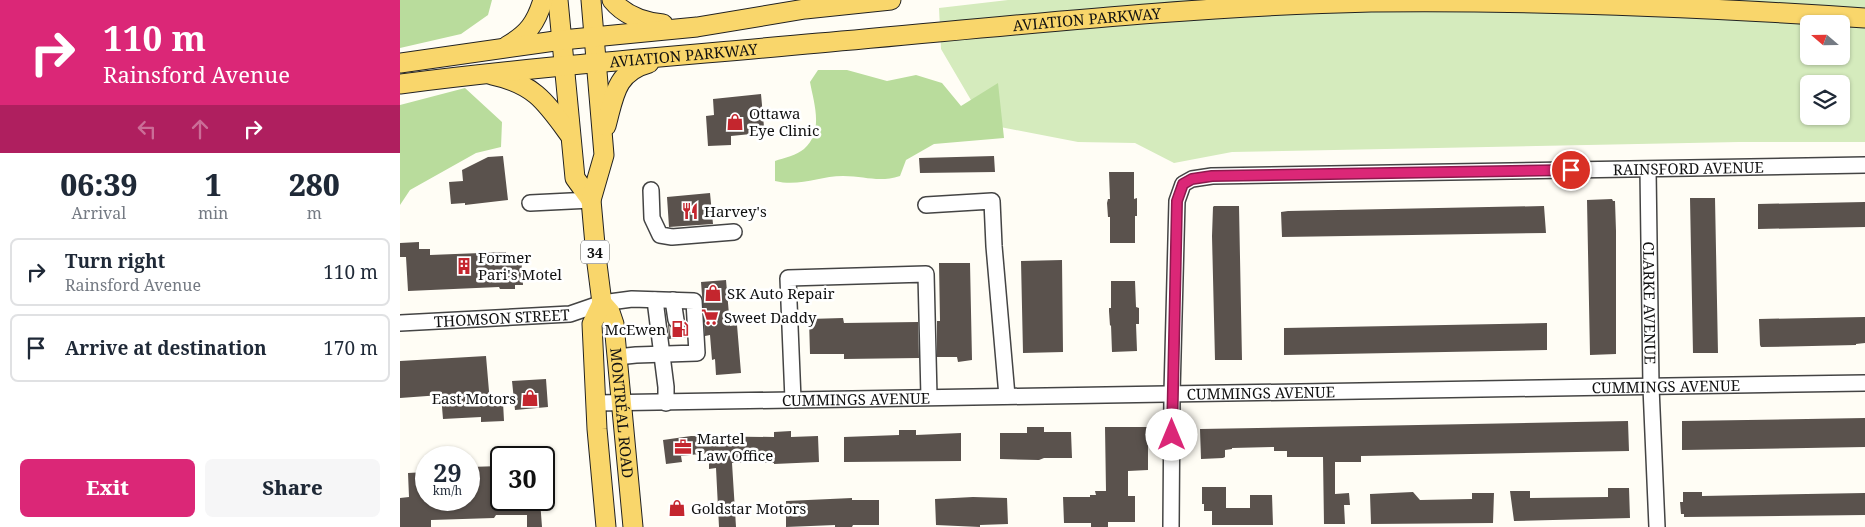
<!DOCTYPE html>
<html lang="en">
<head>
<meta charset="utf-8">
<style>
	:root { --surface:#fff; --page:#f6f6f7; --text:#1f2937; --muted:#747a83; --line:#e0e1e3; --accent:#db2777 }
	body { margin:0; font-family:"Noto Serif",serif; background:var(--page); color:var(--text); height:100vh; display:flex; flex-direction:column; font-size:19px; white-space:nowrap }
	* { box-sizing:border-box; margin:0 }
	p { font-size:16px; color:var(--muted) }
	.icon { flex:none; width:28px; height:28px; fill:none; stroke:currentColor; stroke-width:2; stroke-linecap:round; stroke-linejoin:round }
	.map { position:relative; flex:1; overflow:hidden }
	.sheet { display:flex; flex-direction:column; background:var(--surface); width:400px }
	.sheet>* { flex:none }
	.top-card { background:#db2777; color:#fff; overflow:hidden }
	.needle { width:32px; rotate:290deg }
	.buttons { position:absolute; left:1400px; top:15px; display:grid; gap:10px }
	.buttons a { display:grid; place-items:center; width:50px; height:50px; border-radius:8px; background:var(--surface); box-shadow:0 1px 4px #0004; font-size:25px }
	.speed { position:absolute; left:15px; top:446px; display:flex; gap:10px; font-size:25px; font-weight:700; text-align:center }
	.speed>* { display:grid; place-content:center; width:65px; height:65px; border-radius:50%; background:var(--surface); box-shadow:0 1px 4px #0004; line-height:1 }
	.speed small { font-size:12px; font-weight:400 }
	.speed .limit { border:2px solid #111; border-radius:8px; background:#fff; color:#111 }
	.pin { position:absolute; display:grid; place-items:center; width:42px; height:42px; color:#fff; margin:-21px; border:2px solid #fff; border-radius:50%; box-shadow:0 1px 5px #0007 }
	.me { position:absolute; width:55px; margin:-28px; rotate:0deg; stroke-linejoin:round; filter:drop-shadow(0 0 4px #0008) }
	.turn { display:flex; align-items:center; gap:18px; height:105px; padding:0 20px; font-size:22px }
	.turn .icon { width:65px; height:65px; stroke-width:2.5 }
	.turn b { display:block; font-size:35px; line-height:42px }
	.lanes { display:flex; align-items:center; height:48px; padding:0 20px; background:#0003; justify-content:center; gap:25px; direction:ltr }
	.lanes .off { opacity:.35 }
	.eta { display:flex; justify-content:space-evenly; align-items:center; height:85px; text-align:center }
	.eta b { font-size:30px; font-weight:800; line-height:35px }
	.button { display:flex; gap:10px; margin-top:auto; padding:10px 20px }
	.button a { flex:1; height:58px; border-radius:8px; background:var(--accent); color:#fff; font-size:20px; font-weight:800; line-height:58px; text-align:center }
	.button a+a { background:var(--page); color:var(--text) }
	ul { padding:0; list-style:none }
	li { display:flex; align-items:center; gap:15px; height:68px; margin:0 10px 8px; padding:0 10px; border:2px solid var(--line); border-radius:8px }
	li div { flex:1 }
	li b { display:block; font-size:19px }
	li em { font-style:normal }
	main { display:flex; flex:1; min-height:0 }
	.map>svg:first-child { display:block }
	.green { fill:#d5ebbd; fill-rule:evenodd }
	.forest { fill:#b9dc9c }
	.building { fill:#5a524d }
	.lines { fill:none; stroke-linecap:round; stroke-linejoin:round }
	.minor-tunnel { stroke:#dbdad3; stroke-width:15; stroke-dasharray:15 8; stroke-linecap:butt }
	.minor-casing { stroke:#444; stroke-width:18 }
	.major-casing { stroke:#222; stroke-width:21 }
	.minor { stroke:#fff; stroke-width:15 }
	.major { stroke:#f9d66b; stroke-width:19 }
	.route-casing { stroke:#8e194d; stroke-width:12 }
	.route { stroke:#db2777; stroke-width:9 }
	.labels { text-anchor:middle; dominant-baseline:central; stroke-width:5; stroke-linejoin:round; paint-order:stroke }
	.shield { fill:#fff; stroke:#585858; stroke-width:1 }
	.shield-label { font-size:14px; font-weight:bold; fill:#111 }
	.street-label { font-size:15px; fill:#111; stroke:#fff }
	.poi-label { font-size:15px; fill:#111; stroke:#fff; text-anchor:start }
</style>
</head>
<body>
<main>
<section class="sheet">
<div class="top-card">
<div class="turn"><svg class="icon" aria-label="right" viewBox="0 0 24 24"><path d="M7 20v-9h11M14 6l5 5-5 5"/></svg><div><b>110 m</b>Rainsford Avenue</div></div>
<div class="lanes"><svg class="icon off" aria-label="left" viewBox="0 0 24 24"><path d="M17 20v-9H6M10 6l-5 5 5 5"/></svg><svg class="icon off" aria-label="ahead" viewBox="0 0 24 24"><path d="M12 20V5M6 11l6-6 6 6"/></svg><svg class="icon" aria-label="right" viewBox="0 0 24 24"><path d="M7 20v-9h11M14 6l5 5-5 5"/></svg></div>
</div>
<div class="eta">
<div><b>06:39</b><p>Arrival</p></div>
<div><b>1</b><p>min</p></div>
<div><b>280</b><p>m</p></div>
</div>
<ul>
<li><svg class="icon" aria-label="right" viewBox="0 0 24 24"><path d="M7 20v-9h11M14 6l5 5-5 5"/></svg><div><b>Turn right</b><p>Rainsford Avenue</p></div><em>110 m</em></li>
<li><svg class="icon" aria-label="arrive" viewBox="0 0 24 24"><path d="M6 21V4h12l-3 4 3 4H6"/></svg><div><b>Arrive at destination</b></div><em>170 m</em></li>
</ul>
<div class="button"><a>Exit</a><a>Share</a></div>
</section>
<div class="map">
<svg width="1465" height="527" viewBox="0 0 1465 527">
	<rect width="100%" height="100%" fill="#fffdf5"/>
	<path class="green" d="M608,0H1465V142H1339L832,152L774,163L735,143L678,142L585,124L541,49L539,8ZM1409,24H1441V56H1409ZM1409,84H1441V116H1409Z"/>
	<path class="forest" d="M0,0H92L88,15L61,34L0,48Z
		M418,70H447L487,81L516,75L542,83L561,106L598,83L604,138L534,144L506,160L500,176C478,183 466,176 443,176C419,176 400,187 375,181V161C384,158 397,155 404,149C424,131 414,104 410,82Z
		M65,88L102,122L101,147L76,153L10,190L0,205V105Z"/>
	<path class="building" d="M361,94L364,127H360L361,133L331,136V145L308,146L306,116L314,115L313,99Z
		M103,156L108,200L65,205V203L51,204L49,182L63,181L62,170L88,157Z
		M594,156L595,172L520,173L519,158Z
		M709,172H734V199L737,198V216H735V243H710V217H708L707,203L708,199H710Z
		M310,193L313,224L269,227L267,197Z
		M1290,198H1315L1318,353H1293Z
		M1212,199L1213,201H1215L1216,231V354L1190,355L1187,200Z
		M1465,202V227L1358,229V204Z
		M814,206H839L842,360H815L812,236L813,207Z
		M1144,206L1146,233L882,237L881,212L888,211Z
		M19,242V249H30V255L106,252V255H121L123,285H115V289H100L99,287L8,291L6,257H0V243Z
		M662,260L663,352L623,353L621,261Z
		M539,263H570L572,360L558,362L557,357H537V321H540Z
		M326,280L330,326L337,325L341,373L316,375L315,359L312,360L310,335L305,336L301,282Z
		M711,281H735L736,307L739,308V324H736L737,351L712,352L711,325L710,326L709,311V308H711Z
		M1465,317V343L1456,344V345L1412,346L1361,347L1360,345L1359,319Z
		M443,318L444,323L518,322L519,358L444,359V354H410L409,319Z
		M285,319L287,337L269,339L268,324L272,328L278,329L284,324Z
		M1147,323V350L884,355V328Z
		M86,356L90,403L103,402L104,421L81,422V417L43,419L41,395L0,398V361Z
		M146,379L148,407L115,410L112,381Z
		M1465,418V447L1282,450V421Z
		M1228,421L1229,451L961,456V462H935V494L949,493L950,505H944L945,524H924L923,457H887V451H874V447L832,448V449L825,450V457L823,458L801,459L800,429Z
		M627,427H644V432H671L672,458H644L639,460L600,459V433H627Z
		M705,427H748V470L728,471V496H735V522H708V527H691V523H664L663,497H690V495H696L695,491H706Z
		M499,430H516V435L561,433V461L444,462V437L499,435Z
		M391,431V437L418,436L419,462L374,464V463H332L336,527H319L316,468L309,469V453L281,456L282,462L266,464L263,440L291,436L374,437V432Z
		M101,466V500H140L142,527H127V515H96L94,518L31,520V527H0V498L9,497L8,473L26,472V500H69V467Z
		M802,487H826V508H850V495H872L873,525H812V511H804V504H802Z
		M1208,488H1229L1230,518L1114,521L1110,491H1130V498L1208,497Z
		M1013,492L1020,500L1072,499V493H1094L1093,523L971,524L970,494Z
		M1283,492H1302V496L1465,493V515L1284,517V514H1281L1280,502H1283Z
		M573,497L607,498L608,524L580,525V527L536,525L535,499Z
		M452,498V500H479V525H453L452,527H435V525L386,527V501Z"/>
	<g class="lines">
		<path class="minor-tunnel" d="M276,320L278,338"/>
		<g class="minor-casing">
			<g id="minor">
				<path id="s1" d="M1248,169L1251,387L1257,527"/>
				<path d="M251,190L252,218L260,235L272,237L334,232"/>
				<path d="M130,203L191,200"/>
				<path d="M526,205L592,201L594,246L607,396"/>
				<path d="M255,300L266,387V403"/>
				<path d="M273,300L276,320"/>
				<path id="s2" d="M0,323L170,314L202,303L232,299L294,301L297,353L236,355L217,357"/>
				<path d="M393,400L388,278L526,274L529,397"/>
				<path id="s3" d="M196,403L1465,383"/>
				<path id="s4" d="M771,527L772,393L777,201L783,184L792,179L812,176L1465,165"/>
			</g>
		</g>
		<g class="major-casing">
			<g id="major">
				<path d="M158,0L175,178L191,200"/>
				<path id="s5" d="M191,0L204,155L191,200L196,256L202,303L210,312L214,324L233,527"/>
				<path d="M212,0C225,16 243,22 263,24"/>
				<path d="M107,46C128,34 136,23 143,0"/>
				<path d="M0,63L162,40L297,27L405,9L491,0"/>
				<path d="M92,75C134,84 145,101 169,134"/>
				<path id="s6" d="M0,84C139,66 279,56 419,43C602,27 787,6 971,2C1136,0 1300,7 1465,18"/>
				<path d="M206,126C214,97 215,72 249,63"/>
				<path d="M202,303L192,324L197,429L206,527"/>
			</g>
		</g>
		<use href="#minor" class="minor"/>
		<use href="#major" class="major"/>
	</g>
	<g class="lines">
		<g class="route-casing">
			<path id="route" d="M772,435L777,201L783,184L792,179L812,176L1171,170"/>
		</g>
		<use href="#route" class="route"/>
	</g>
	<defs>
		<g id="shop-bare" transform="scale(1.35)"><path d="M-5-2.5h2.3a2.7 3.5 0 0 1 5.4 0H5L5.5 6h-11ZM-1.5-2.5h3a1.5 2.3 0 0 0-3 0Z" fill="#c4262e" stroke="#fff" stroke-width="2.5" paint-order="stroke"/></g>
		<g id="restaurant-bare" transform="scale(1.35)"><path d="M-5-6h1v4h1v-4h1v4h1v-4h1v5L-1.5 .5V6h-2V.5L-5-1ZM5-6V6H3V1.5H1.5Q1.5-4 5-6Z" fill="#c4262e" stroke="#fff" stroke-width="2.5" paint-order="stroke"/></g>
		<g id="building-bare" transform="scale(1.35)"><path d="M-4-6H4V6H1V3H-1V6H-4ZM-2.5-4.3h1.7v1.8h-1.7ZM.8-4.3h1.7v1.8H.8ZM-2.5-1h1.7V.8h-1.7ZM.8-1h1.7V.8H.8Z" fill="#c4262e" stroke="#fff" stroke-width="2.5" paint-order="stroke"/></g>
		<g id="supermarket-bare" transform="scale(1.35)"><path d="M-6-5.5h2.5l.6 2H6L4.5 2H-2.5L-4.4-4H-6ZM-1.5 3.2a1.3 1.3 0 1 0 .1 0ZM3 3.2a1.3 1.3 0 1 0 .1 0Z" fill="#c4262e" stroke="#fff" stroke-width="2.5" paint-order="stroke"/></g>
		<g id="fuel-bare" transform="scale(1.35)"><path d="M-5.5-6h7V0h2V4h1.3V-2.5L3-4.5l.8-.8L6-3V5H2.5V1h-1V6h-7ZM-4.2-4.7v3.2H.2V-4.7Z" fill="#c4262e" stroke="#fff" stroke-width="2.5" paint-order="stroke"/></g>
		<g id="office-bare" transform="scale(1.35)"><path d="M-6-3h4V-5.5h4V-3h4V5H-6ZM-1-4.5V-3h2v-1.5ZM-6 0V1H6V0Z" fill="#c4262e" stroke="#fff" stroke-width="2.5" paint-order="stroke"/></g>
	</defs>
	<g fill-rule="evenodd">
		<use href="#shop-bare" x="335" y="122"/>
		<use href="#restaurant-bare" x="290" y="211"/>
		<use href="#building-bare" x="64" y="266"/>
		<use href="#shop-bare" x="313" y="293"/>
		<use href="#supermarket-bare" x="310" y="317"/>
		<use href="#fuel-bare" x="280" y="329"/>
		<use href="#shop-bare" x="130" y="398"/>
		<use href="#office-bare" x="283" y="447"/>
		<use href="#shop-bare" x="277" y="508"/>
	</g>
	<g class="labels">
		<rect class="shield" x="181" y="240.5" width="28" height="23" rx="4"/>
		<g class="shield-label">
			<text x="195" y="252">34</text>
		</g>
		<g class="street-label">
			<text stroke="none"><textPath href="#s6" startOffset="690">AVIATION PARKWAY</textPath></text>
			<text stroke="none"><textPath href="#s6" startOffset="285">AVIATION PARKWAY</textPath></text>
			<text stroke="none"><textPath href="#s4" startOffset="851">RAINSFORD AVENUE</textPath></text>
			<text stroke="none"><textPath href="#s1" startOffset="134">CLARKE AVENUE</textPath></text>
			<text stroke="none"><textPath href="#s2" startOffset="102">THOMSON STREET</textPath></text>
			<text stroke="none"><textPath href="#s3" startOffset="1070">CUMMINGS AVENUE</textPath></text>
			<text stroke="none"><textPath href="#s3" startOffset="665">CUMMINGS AVENUE</textPath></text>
			<text stroke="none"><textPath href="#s3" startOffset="260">CUMMINGS AVENUE</textPath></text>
			<text stroke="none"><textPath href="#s5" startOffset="420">MONTRÉAL ROAD</textPath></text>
		</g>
		<g class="poi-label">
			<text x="349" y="113">Ottawa<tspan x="349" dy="17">Eye Clinic</tspan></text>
			<text x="304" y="211">Harvey's</text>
			<text x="78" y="257">Former<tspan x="78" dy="17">Pari's Motel</tspan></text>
			<text x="327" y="293">SK Auto Repair</text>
			<text x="324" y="317">Sweet Daddy</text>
			<text x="266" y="329" text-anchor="end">McEwen</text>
			<text x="116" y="398" text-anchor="end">East Motors</text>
			<text x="297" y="438">Martel<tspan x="297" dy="17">Law Office</tspan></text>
			<text x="291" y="508">Goldstar Motors</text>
		</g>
	</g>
</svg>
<div class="buttons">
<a><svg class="needle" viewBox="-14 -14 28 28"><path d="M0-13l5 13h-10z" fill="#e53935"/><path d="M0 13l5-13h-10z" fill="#747a83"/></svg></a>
<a><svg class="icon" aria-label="layers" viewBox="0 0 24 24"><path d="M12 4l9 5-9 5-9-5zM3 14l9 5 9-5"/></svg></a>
</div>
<div class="speed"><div>29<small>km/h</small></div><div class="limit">30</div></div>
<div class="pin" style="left:1171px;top:170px;background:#d93025"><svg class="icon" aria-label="arrive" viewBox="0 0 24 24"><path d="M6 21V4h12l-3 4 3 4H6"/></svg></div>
<svg class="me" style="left:772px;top:435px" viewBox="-20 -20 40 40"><circle r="19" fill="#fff"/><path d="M0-13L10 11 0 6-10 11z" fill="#db2777"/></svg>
</div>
</main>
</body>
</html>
